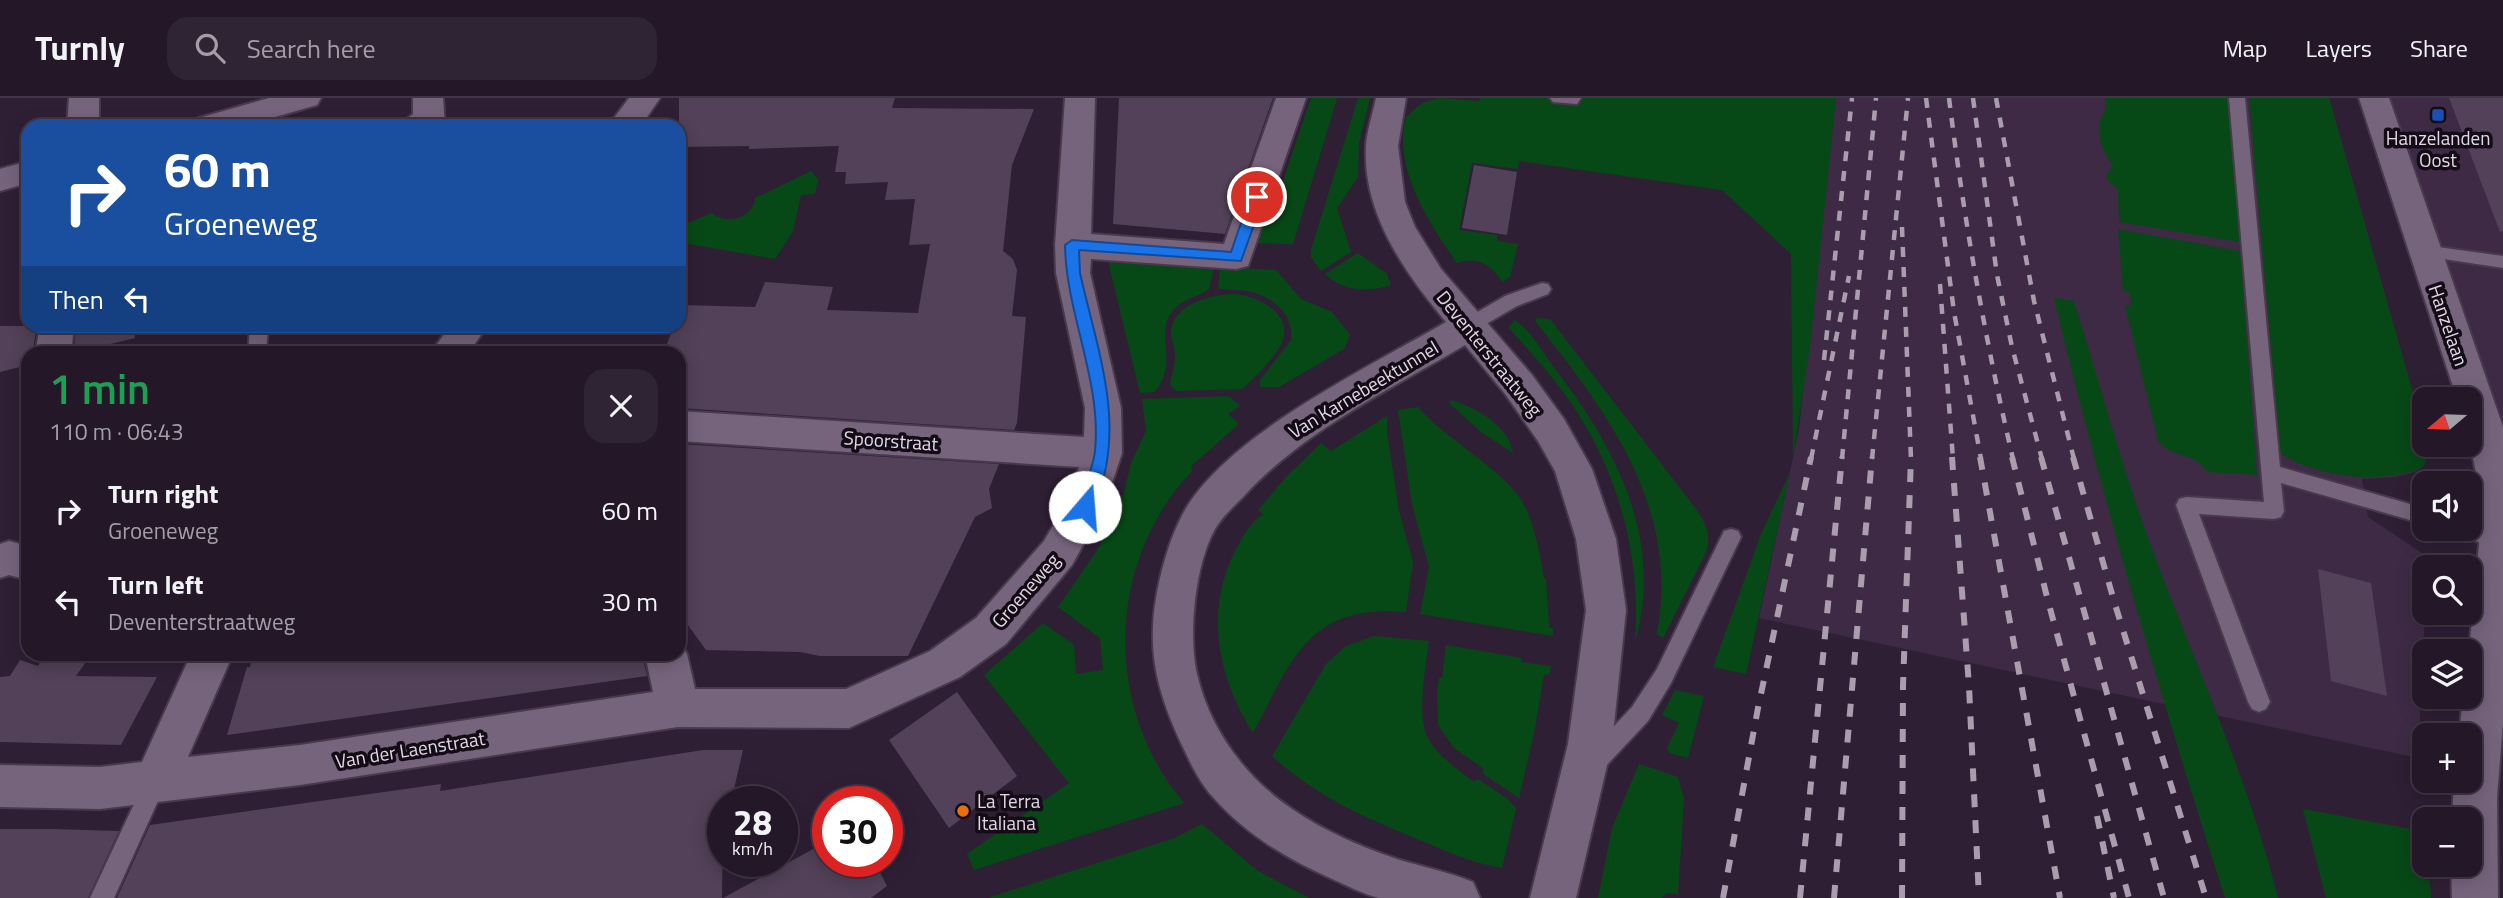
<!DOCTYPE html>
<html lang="en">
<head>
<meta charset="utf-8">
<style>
	:root { --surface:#231728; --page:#2f2434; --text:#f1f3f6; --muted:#a39fa8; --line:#403645 }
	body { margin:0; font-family:"Titillium Web",sans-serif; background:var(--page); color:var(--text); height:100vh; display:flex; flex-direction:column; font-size:26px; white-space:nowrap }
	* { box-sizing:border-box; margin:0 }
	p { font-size:23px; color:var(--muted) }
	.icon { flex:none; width:38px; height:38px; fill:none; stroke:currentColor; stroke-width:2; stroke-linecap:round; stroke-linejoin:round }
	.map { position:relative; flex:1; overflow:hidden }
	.side { position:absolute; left:21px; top:248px; width:665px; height:315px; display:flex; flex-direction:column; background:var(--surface); border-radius:21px; box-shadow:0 4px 18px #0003,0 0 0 2px var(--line) }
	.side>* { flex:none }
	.hud { position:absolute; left:21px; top:21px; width:665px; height:214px; border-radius:21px; box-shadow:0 4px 18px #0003,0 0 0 2px var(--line); background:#1a4fa0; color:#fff; overflow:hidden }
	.needle { width:46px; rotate:251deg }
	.tools { position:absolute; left:2412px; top:289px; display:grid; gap:14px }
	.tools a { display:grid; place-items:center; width:70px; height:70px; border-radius:14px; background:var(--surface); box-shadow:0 4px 18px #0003,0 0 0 2px var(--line); font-size:35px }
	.speed { position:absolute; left:707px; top:688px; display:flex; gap:14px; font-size:35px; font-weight:700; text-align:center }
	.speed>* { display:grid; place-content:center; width:91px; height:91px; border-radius:50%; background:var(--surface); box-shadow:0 4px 18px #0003,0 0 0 2px var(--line); line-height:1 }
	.speed small { font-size:18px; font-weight:400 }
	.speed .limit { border:10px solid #d22; background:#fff; color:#111 }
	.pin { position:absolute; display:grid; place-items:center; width:60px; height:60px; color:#fff; margin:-30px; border:4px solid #fff; border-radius:50%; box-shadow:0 2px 7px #0007 }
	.me { position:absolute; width:77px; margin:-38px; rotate:18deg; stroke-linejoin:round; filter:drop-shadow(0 0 5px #0008) }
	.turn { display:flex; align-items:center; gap:24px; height:147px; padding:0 28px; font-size:32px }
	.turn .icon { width:91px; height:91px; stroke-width:2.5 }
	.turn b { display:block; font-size:49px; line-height:60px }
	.then { display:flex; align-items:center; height:66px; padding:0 28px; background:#0003; gap:14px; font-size:26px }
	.round { display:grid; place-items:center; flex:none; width:74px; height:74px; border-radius:21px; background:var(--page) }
	.overview { display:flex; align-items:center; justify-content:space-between; height:119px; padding:0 28px }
	h1 { font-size:42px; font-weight:600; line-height:52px; color:#1e9e55 }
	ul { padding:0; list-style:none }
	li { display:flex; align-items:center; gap:21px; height:91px; padding:0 28px }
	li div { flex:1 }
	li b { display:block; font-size:26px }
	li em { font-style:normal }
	header { display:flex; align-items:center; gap:42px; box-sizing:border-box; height:98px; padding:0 35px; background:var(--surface); border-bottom:2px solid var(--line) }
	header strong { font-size:33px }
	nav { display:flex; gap:38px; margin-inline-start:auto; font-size:24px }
	.search { width:490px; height:63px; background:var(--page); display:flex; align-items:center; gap:18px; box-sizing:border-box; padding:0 24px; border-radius:21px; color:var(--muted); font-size:26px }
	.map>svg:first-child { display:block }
	.built { fill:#3e2a45 }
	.green { fill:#074916 }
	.building { fill:#524158 }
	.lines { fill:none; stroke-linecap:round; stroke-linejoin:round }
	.lane-casing { stroke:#483a4c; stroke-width:4 }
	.street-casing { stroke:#483a4c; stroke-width:4 }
	.secondary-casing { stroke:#483a4c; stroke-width:4 }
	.lane { fill:#76647d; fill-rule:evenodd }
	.street { fill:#76647d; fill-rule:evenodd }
	.secondary { fill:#76647d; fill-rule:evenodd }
	.rail-far1 { stroke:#aa9dae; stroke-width:4.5; stroke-dasharray:10 10; stroke-linecap:butt }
	.rail { stroke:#aa9dae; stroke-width:6; stroke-dasharray:13 13; stroke-linecap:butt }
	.route { fill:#1a73e8; stroke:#114b97; stroke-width:2 }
	.transit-dot { fill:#1a4fb4; stroke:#130c16; stroke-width:2.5 }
	.food-dot { fill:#e8710a; stroke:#130c16; stroke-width:2.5 }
	.labels { text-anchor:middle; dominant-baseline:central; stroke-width:7; stroke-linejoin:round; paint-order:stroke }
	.poi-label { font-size:19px; fill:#e2d7e5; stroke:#130c16 }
	.street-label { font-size:19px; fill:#e2d7e5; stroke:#130c16 }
</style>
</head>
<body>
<header>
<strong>Turnly</strong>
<div class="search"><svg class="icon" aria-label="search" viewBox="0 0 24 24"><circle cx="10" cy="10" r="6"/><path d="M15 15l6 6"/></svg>Search here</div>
<nav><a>Map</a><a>Layers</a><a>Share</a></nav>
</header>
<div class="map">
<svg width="2503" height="800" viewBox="0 0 2503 800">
	<rect width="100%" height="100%" fill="#2f1f35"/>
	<path class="built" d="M1836,0H2329L2424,334V346L2427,347L2429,352L2424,368L2415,374L2395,379L2362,381L2368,419L2428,459V469H2424L2425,515L2418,660L1759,520L1799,331Z
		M2371,0H2503V395Z"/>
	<path class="green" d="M1311,0H1337L1293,146L1253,145L1264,114L1272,115Z
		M1358,0H1370L1359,45L1358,79L1337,110L1351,154L1321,173L1311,159V152Z
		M1439,0L1479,3L1480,0H1836L1810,248L1793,361L1791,156L1722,92L1519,63L1518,71L1472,65L1459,132L1497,137V143L1518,146L1510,179L1503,184C1489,167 1480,158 1457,165C1430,126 1392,70 1406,19L1422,5Z
		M2105,0H2227L2240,144L2119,124L2118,91L2108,83L2106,77L2113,67C2103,56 2099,43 2099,28C2100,15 2108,18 2105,0Z
		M2249,0H2329L2424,334V346L2427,347L2429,352L2424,368C2388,388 2313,379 2280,355Z
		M811,73L818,81L815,96L801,97L793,133L775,161L683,145L679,140L683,127L712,115C726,127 754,121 755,100Z
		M2118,131L2240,153L2257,377L2207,374C2195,354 2171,360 2158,343L2125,207H2131L2130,195L2123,193Z
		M1358,155L1387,176L1391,187C1369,194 1343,194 1325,176Z
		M1110,158L1215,165L1209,191C1198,199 1185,200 1175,210C1152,234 1181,265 1154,294L1140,295L1109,167Z
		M1220,169L1276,172L1301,201L1332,214L1350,237L1344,251L1279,289H1260V282L1291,242C1294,218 1274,199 1251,194C1240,191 1228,193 1218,190Z
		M1234,196C1257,198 1294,215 1282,244C1277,257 1253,282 1242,291L1176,293L1170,287C1171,277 1175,269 1175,259C1176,250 1170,240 1171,232C1176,204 1212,197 1234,196Z
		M2054,200L2074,203C2101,289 2124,377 2156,461C2198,573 2249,683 2278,800H2225C2161,600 2103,404 2054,200Z
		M1537,220L1550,221L1693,407C1705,423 1712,435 1706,454L1663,540L1657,536C1680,410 1609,316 1535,223Z
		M1514,222C1529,230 1542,253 1552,267C1614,346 1665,441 1635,544C1641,463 1621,382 1577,314C1558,284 1533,257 1509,230Z
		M1229,298L1240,308L1228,316L1239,326L1191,368L1192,373C1106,464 1103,609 1184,705L974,772L967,756L1069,685L984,577L1043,525L1074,547L1076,576L1103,572L1100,540L1058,509L1098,451L1124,395L1131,365L1146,333L1142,301Z
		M1451,302C1476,309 1509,328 1513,355L1481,334L1449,305Z
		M1418,309C1446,342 1501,370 1522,403C1533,421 1541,460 1544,480L1546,481L1549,529L1553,531V538L1420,516L1429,469L1412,406L1398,312Z
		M1387,318V335L1399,413L1413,464L1406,514C1307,506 1293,561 1253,635C1216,576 1203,507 1240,444C1245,435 1255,419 1264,417L1258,412L1287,378L1321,345L1331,353Z
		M1790,374L1746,576L1713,569L1761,436Z
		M1374,538L1429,543C1426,567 1416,619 1428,640C1437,658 1460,673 1474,684L1478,681L1509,702L1516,711L1502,770C1472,765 1443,752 1415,740C1363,719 1313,696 1272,658L1326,566L1346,548Z
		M1446,547L1521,560V564L1551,568L1550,576L1544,577L1534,635L1519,700L1482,675L1484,671L1454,650L1438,627L1437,595L1439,580H1442Z
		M1675,592L1704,598L1688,660L1669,655L1667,650L1679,625L1662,617Z
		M1639,666L1678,679L1684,701L1678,796L1667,795L1662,800H1598L1612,730Z
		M2303,711L2417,732V777L2430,783L2431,800H2326Z
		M1202,726L1258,773L1309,800H988L1175,740Z"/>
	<path class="building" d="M679,0H895L892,10L1034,11L1012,67L1003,153L1013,161L1017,172L1012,218L1026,219L1017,325L1014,332L679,310V256H663L674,228H679L683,207L755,209L765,184L833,189L827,212L918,215L930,146L909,147L915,101L885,102L888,84L845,86L846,74H835L839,48L749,51V48L679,49Z
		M1119,0H1273L1225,136L1113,126Z
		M2449,0H2503V133L2500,134Z
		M1474,67L1517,74L1507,137L1462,130Z
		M0,228H37L32,256H28V267L0,274Z
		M76,228H133L135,240L74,255Z
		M679,346L999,366L989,391L992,410L975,419L908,558H820L800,554L706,552L679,515Z
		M2318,471L2371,485L2387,598L2331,583Z
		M253,556H642L647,578L227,637L247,569H250Z
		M43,559L88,561L76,578L157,579L121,647L0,644V579L10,578L20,562L38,568Z
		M957,594L1017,678L949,730L889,642Z
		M703,652H743L731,704H723L722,800H117L150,727L441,686L440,693Z
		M0,731H53L119,733L88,800H0Z
		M828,743V763H874L887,788L871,800H723Z"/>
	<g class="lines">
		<g class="lane-casing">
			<path id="lane" d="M1550,0H1581L1577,6L1553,4Z
				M2229,0H2245L2280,369L2424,410V426L2281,385L2284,413L2281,419L2274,421L2199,416L2270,604L2266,611L2259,614L2252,611L2248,604L2176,407L2179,401L2186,399L2264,404Z
				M428,5L436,10L415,28H397Z
				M2423,147L2503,158V170L2417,157L2415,153Z
				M1542,185L1548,186L1551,191L1548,196L1517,208L1474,233H1462L1459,228L1462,223L1505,198Z
				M250,228H268L266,256H248Z
				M2469,424L2503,436V448L2497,450L2455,436L2452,430H2469Z
				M1731,431L1738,433L1741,439L1671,585L1648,623L1603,671L1595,674L1587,671L1584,664L1587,657L1632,609L1657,571L1724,433Z
				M156,673L164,676L167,683L114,800H90L148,676Z"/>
		</g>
		<g class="street-casing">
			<path id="street" d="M69,0H99V28H67Z
				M269,0H321L317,7L244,28H190L195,21Z
				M413,0H443L445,28H413Z
				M629,0H660L641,28H608Z
				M1065,0H1095L1091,136L1224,146L1276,0H1306L1248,168L1236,171L1091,161L1090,175L1121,310L1122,355L1104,409L1072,467L1006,546L960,579L849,630L678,629L300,687L100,711L0,709V667L100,669L142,664L191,556H233L188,659L300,647L653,594L645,556H679V542L687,556L695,591H846L930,553L976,520L1044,443L1067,404L1079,369L679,343V313L1084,339L1085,310L1056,175L1055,147Z
				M28,63V85L0,93V71Z
				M40,228H74L71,256H35Z
				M450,228H487L468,256H430Z
				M9,443L28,448V482L9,477L0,480V446Z"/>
		</g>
		<g class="secondary-casing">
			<path id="secondary" d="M1376,0H1406L1398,48L1405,104L1415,129L1441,171L1532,277L1564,321L1592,371L1616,441L1626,512L1612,646L1576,800H1530L1568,646L1586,512L1576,441L1555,373L1538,343L1506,297L1465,247C1389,292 1303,333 1243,399C1233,409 1222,419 1215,431C1195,467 1188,536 1197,576C1210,632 1245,679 1292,711C1324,733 1361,749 1397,761C1423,769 1449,774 1473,784L1480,800C1453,800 1404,800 1379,800C1363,796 1346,787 1330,780C1287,761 1244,735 1213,699C1199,684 1190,664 1181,645C1153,585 1145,541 1161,476C1167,452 1175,428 1188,407C1237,332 1369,269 1446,224C1405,175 1362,115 1366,47C1367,32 1373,15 1376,0Z
				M2359,0H2389L2503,329V624L2497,699L2498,800H2452L2451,766H2469V721H2452L2454,682H2469V637H2459L2463,598H2469V553L2479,446L2480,395L2469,340V301H2457Z"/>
		</g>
		<use href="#lane" class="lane"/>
		<use href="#street" class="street"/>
		<use href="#secondary" class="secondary"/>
		<path class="rail-far1" d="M1926,0L1954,214L1981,361
			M1949,0C1964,122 1985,241 2013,361
			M1973,0L1997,177L2012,249L2042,361
			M1996,0L2034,203L2074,361
			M1902,129L1911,361
			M1940,186L1953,361
			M1824,262L1852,0
			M1811,361L1849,178
			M1842,361L1876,0
			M1872,361L1908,0"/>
		<path class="rail" d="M1952,359L1969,588L1979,800
			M1980,359L2060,800
			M2012,359L2048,503L2129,800
			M2041,359L2164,800
			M2073,359L2114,503L2206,800
			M2097,718L2114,800
			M1723,800L1758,610L1811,359
			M1800,800L1842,359
			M1834,800L1872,359
			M1902,800L1903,588L1911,359"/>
	</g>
	<path class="route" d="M1257,94L1264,99L1241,163L1079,152L1080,175C1098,256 1130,334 1091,414H1080L1077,409C1083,391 1093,371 1095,353C1102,283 1066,216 1065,147L1072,142L1231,154L1250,99Z"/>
	<rect class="transit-dot" x="2431" y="10" width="14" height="14" rx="3.5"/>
	<circle class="food-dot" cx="963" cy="713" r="7"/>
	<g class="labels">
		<g class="poi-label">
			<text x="2438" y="39">Hanzelanden<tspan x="2438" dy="22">Oost</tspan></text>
			<text x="977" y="702" text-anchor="start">La Terra<tspan x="977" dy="22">Italiana</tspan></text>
		</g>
		<g class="street-label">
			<text transform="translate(2449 227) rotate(71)">Hanzelaan</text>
			<text transform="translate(1490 255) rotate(51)">Deventerstraatweg</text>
			<text transform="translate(1363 291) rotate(-31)">Van Karnebeektunnel</text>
			<text transform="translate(891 342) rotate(4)">Spoorstraat</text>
			<text transform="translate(1025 492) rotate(-49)">Groeneweg</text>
			<text transform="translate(410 651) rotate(-9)">Van der Laenstraat</text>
		</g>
	</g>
</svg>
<div class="tools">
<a><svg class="needle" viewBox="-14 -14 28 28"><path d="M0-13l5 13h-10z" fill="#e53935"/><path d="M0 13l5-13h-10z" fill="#a39fa8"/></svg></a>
<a><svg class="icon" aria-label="sound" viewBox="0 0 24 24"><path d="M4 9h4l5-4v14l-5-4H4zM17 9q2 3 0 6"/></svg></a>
<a><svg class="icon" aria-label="search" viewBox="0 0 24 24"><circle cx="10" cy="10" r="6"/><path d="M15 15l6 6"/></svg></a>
<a><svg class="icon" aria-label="layers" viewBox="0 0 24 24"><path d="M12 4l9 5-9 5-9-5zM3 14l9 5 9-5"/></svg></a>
<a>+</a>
<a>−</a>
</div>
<div class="speed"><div>28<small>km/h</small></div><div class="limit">30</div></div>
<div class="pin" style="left:1257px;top:99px;background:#d93025"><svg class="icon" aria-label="arrive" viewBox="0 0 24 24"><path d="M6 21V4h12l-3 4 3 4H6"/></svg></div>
<svg class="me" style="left:1085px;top:409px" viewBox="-20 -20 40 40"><circle r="19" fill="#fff"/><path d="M0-13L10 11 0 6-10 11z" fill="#1a73e8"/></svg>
<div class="hud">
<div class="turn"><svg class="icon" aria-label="right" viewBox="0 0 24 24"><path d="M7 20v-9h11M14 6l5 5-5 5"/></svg><div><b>60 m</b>Groeneweg</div></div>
<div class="then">Then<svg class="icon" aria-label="left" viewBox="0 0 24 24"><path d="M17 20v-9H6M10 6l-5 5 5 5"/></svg></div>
</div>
<section class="side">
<div class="overview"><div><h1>1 min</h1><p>110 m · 06:43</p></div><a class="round"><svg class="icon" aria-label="close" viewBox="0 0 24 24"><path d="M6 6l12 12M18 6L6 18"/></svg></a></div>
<ul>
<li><svg class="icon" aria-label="right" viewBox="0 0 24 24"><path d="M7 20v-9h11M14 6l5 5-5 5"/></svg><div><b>Turn right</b><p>Groeneweg</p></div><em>60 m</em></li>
<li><svg class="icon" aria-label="left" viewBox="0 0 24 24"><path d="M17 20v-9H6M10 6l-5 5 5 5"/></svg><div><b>Turn left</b><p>Deventerstraatweg</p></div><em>30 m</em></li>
</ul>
</section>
</div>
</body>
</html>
